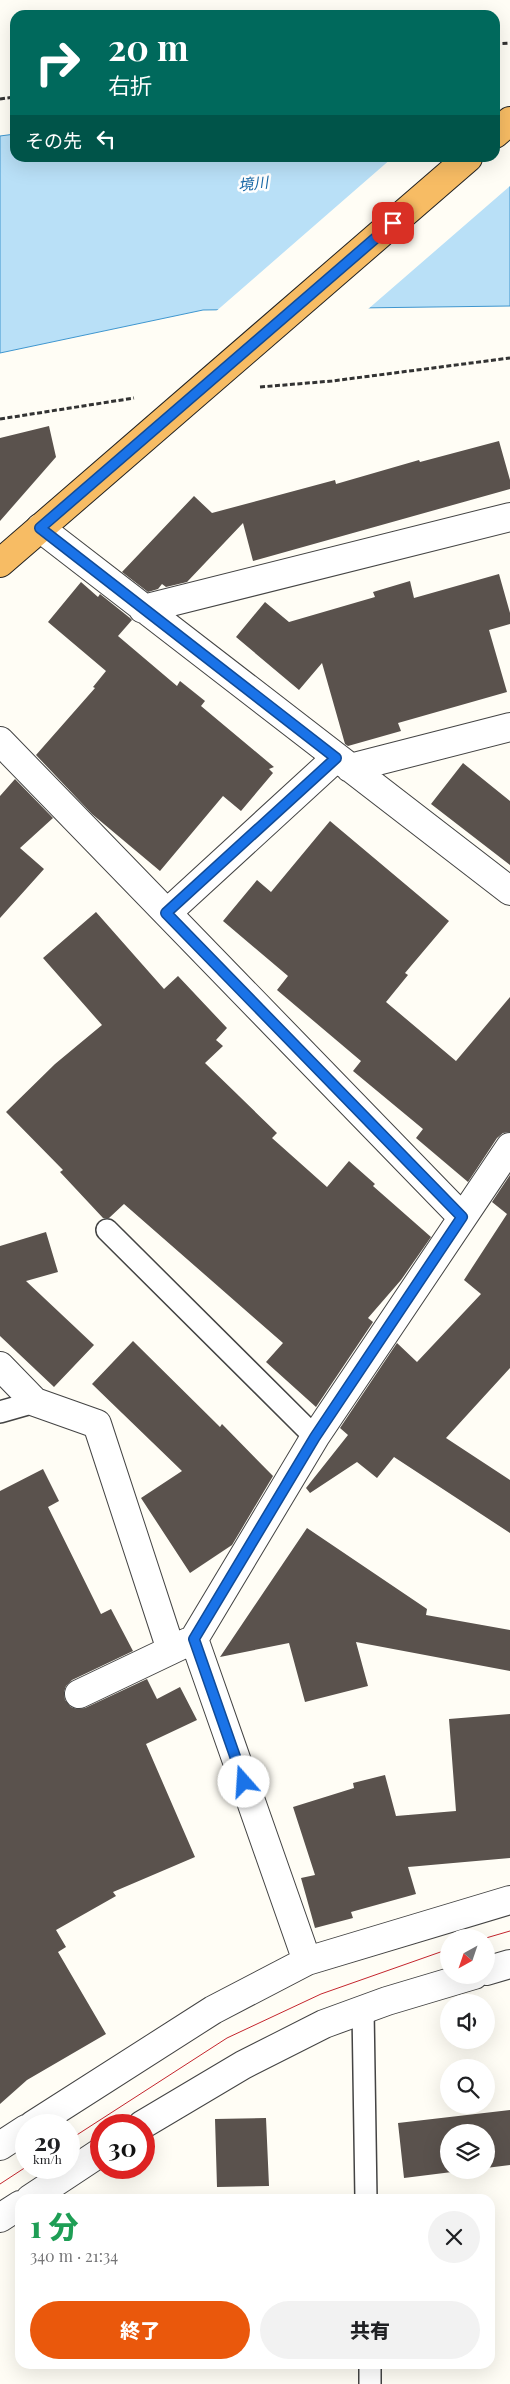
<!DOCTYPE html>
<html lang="ja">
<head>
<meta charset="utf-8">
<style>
	:root { --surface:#fff; --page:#f2f2f2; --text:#202124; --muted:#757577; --accent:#ea580c }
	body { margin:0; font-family:"Playfair Display","Noto Sans JP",serif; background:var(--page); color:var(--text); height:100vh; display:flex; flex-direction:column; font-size:19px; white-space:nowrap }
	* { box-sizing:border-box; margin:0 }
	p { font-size:16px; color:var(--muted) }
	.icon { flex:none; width:28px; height:28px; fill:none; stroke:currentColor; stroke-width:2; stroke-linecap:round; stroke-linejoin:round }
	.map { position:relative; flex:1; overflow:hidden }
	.drawer { position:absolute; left:15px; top:2194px; width:480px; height:175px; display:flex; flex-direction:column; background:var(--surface); border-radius:15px; box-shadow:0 5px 20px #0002 }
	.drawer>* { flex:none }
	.hud { position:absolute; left:10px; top:10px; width:490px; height:152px; border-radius:15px; box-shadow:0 5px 20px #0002; background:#00695c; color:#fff; overflow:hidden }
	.needle { width:32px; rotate:220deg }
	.buttons { position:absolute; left:440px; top:1929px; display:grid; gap:10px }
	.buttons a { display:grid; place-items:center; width:55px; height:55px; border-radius:50%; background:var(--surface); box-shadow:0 5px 20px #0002; font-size:25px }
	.speed { position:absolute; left:15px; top:2114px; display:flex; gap:10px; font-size:25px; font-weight:700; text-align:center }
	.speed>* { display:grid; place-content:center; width:65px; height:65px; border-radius:50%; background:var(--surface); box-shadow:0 5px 20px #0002; line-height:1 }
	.speed small { font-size:12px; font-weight:400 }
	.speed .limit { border:8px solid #d22; background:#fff; color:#111 }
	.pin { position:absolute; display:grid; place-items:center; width:42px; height:42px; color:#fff; margin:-21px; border-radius:10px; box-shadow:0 2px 8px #0006 }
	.me { position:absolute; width:55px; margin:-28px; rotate:341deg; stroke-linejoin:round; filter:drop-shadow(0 0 4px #0008) }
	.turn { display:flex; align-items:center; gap:18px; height:105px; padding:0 15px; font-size:22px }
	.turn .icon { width:65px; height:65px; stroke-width:2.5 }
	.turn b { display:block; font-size:35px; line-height:42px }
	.then { display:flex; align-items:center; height:48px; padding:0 15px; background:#0003; gap:10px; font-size:19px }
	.round { display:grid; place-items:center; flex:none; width:52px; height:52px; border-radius:26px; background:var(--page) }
	.summary { display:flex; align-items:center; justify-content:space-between; height:85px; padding:0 15px }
	h1 { font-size:30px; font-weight:800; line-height:38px; color:#1e9e55 }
	.cta { display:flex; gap:10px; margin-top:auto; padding:10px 15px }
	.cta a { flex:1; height:58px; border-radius:30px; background:var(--accent); color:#fff; font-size:20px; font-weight:800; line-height:58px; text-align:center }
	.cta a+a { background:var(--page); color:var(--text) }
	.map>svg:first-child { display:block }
	.water { fill:#b9e0f7; stroke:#3f96cf }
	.pier { fill:#fffdf5 }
	.building { fill:#5a524d }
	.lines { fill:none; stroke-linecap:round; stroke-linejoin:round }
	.service-casing { stroke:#444; stroke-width:24 }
	.minor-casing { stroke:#444; stroke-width:30 }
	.trunk-casing { stroke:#222; stroke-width:30 }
	.path { stroke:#333; stroke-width:3; stroke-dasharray:5 2.5; stroke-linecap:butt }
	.service { stroke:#fff; stroke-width:21 }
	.minor { stroke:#fff; stroke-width:28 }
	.trunk { stroke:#f7bc64; stroke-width:28 }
	.tram { stroke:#c4262e; stroke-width:1 }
	.route-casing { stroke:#114b97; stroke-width:12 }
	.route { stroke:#1a73e8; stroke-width:9 }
	.labels { text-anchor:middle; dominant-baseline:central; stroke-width:5; stroke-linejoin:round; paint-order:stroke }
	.water-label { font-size:15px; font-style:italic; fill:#1768a6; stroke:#fff }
</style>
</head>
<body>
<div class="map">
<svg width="510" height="2384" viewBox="0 0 510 2384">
	<rect width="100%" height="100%" fill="#fffdf5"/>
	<path class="water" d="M510,79V306L203,310L0,353V136L15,134V158H495Z"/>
	<path class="pier" d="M495,75L510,76V186L367,310L214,313L392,158H495Z"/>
	<path class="building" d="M49,426L56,457L0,521V438Z
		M499,441L510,480V489L253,561L243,523L187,582L166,587L162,584L158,589L148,592L122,572L194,496L212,513L335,480L336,484L419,460L420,462Z
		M499,574L510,613V624L489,630L507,692L398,723L401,731L348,746L345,744L322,663L299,690L236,637L265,602L289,622L375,597L373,592L410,581L414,598Z
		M81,582L98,597L100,594L130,618L132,620L118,636L177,686L180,681L205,701L201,706L274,767L269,769L273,773L241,811L223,796L160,871L92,814L36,755L95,688L93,687L106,671L48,622Z
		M463,763L510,801V865L431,804Z
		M15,779L53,818L20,848L44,869L0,918V796Z
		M330,821L449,921L405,973L408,975L386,1002L456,1061L510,997V1132L503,1133L497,1138L468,1182L416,1138L423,1129L353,1071L361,1061L277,990L288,976L223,921L257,880L271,892Z
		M96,912L164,989L178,976L227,1028L216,1040L223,1046L205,1063L277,1133L272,1138L327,1187L349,1161L375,1184L373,1186L431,1237L401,1280L368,1318L373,1322L316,1407L266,1362L283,1343L124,1204L109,1218H103L60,1172L63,1170L6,1112L55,1064L102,1025L43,958Z
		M510,1175V1368L446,1438L510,1480V1533L394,1457L377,1478L357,1462L310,1493L306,1488L348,1435L340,1428L397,1343L417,1362L481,1294L464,1280L507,1214L492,1202Z
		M46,1232L58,1272L26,1281L94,1345L54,1387L0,1336V1246Z
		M133,1341L220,1427L222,1424L273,1476L232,1545L190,1573L141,1498L182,1471L92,1384Z
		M43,1469L59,1501L48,1507L101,1614L111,1609L133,1651L72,1680L66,1686L64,1692L65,1700L71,1707L77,1709L85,1708L147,1679L157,1699L180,1687L197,1720L146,1744L195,1857L113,1892L116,1896L56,1930L66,1947L58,1952L106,2034L27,2080L0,2104V1491Z
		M307,1528L427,1609L426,1615L510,1630V1671L356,1642L368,1686L305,1702L289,1643L220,1657Z
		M510,1714V1858L408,1867L416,1894L351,1912L353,1918L315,1928L301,1878L315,1875L293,1807L354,1788L353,1783L385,1775L396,1816L456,1811L449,1719Z
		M510,2110V2165L486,2168V2132H449V2170H468L404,2178L398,2123Z
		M266,2118L269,2186L217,2187L215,2119Z"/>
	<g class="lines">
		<g class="service-casing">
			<path id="service" d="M107,1230L315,1437
				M0,1412L35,1402
				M363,2009L366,2199
				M370,2364V2384"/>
		</g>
		<g class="minor-casing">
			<path id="minor" d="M40,528L510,891
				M143,609L510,517
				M0,741L462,1217
				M350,768L510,727
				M167,913L336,758
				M0,1366L35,1402L97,1424L171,1650
				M79,1694L188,1642
				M307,1961L194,1639L315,1437L510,1147
				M486,1971L510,1964
				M33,2125L213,2010L307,1961L510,1900
				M142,2125L243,2065L324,2024L387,2001L474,1975
				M0,2146L26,2129
				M30,2199L101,2152
				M0,2218L20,2205"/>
		</g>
		<g class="trunk-casing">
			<path id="trunk" d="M495,134L510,121
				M0,563L468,158"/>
		</g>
		<path class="path" d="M495,44L510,43
			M0,99L15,97
			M260,387L332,381L510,358
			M0,419L134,398"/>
		<use href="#service" class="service"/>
		<use href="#minor" class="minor"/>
		<use href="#trunk" class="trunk"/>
		<path class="tram" d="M486,1938L510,1931
			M69,2140L227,2038L321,1994L449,1949
			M0,2184L26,2167"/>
	</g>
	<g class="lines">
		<g class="route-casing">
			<path id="route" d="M244,1782L194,1639L315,1437L462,1217L166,913L336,758L40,528L393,223"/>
		</g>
		<use href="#route" class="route"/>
	</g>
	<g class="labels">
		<g class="water-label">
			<text transform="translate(253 183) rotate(-6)">境川</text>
		</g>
	</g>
</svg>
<div class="buttons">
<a><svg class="needle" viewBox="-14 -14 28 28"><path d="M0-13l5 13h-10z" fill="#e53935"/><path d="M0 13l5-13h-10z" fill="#757577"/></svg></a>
<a><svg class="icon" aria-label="sound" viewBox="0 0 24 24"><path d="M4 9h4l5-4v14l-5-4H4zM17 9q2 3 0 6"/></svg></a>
<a><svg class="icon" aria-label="search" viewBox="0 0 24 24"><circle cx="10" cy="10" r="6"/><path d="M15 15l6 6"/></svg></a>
<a><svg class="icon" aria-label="layers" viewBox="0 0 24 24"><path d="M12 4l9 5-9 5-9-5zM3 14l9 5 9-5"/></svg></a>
</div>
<div class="speed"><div>29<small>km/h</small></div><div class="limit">30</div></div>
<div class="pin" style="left:393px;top:223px;background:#d93025"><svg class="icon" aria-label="arrive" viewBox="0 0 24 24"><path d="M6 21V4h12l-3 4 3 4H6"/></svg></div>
<svg class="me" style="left:244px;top:1782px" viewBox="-20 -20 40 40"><circle r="19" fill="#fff"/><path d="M0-13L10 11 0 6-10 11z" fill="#1a73e8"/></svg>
<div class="hud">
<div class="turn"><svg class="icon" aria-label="right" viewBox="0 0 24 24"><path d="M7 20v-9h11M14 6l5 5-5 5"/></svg><div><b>20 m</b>右折</div></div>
<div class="then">その先<svg class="icon" aria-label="left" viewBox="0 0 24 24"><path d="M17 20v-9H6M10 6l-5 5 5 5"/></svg></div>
</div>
<section class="drawer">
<div class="summary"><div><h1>1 分</h1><p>340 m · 21:34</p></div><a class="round"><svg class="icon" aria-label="close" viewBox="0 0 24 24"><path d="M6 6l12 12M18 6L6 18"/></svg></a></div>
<div class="cta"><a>終了</a><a>共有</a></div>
</section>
</div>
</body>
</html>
